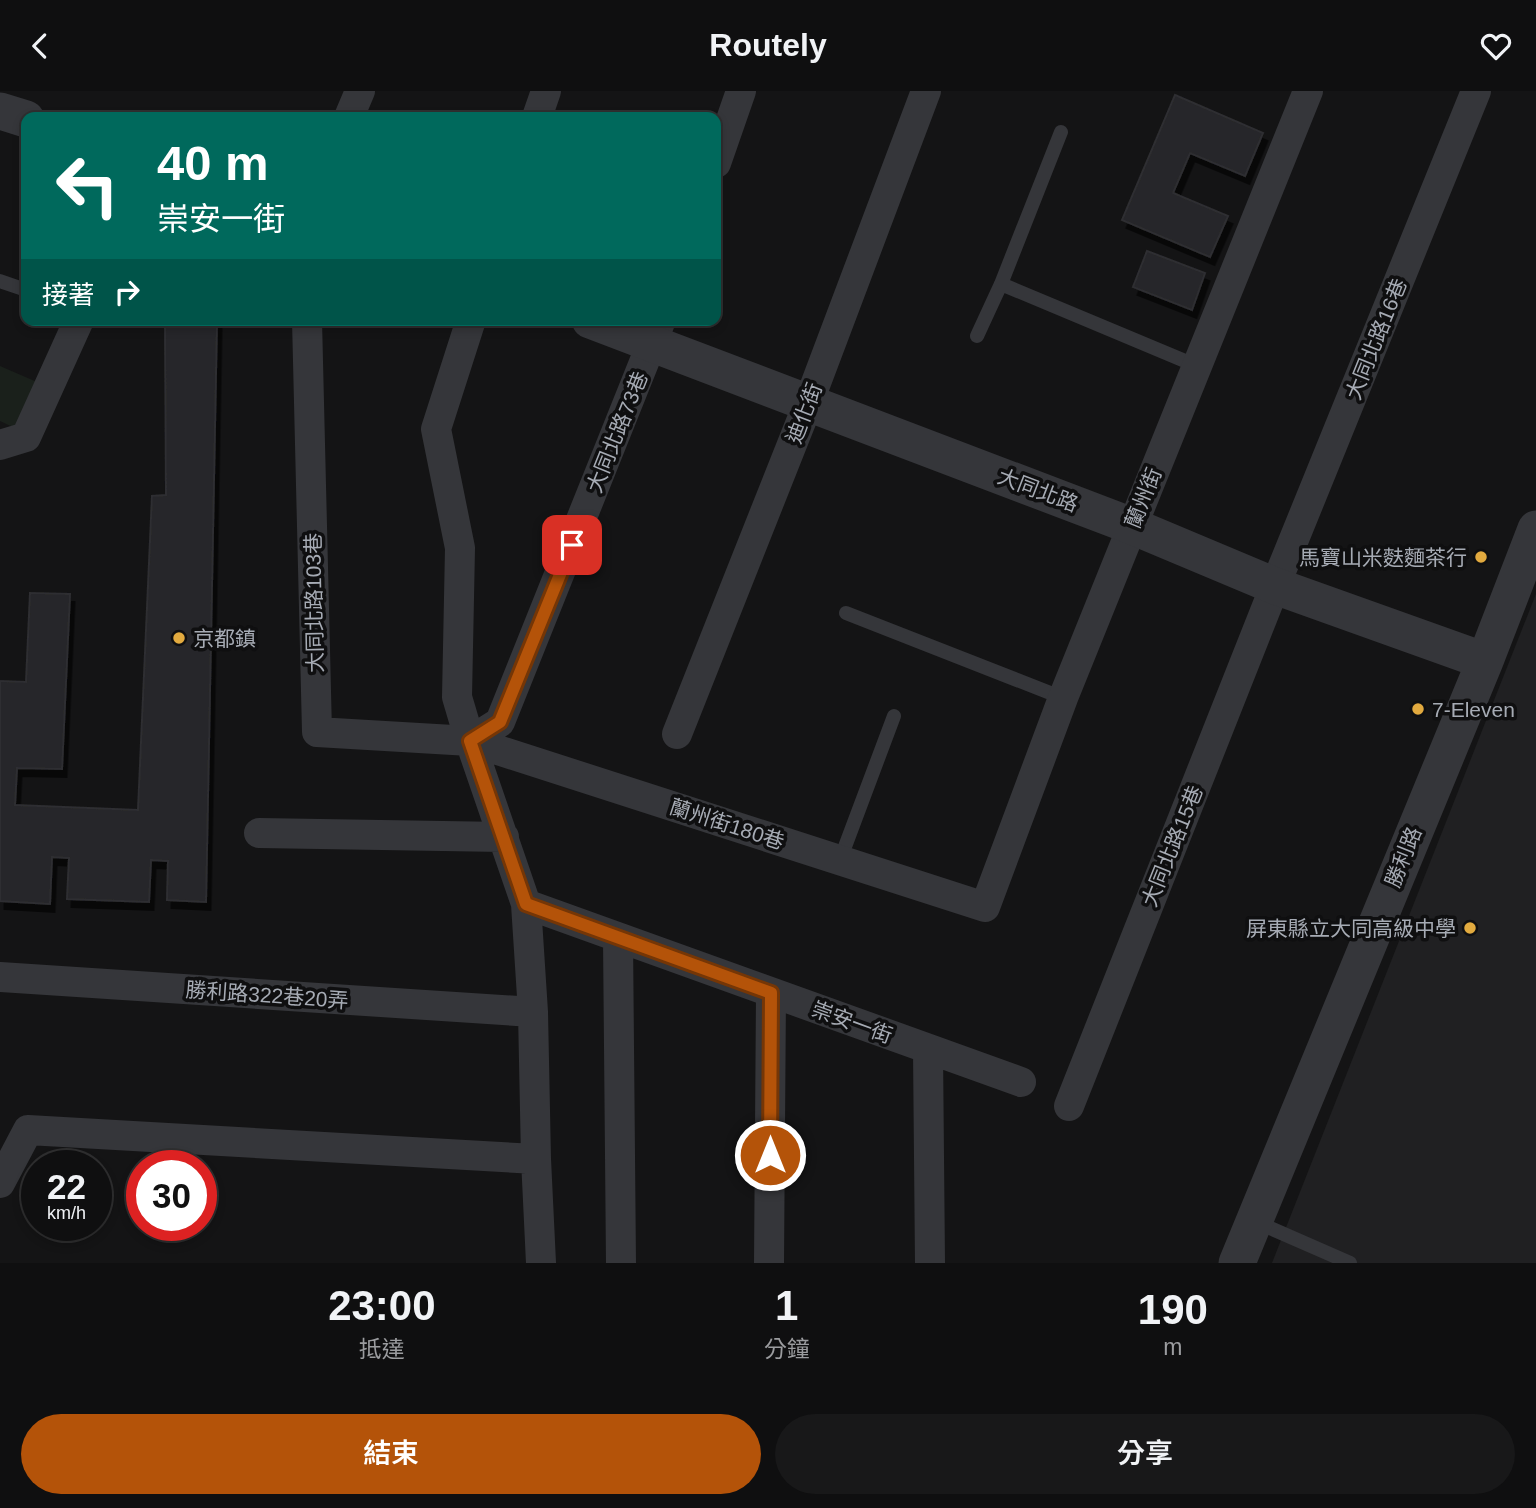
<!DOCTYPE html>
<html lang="zh-TW">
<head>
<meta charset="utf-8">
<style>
	:root { --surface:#0f0f10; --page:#181819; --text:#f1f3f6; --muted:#9b9c9f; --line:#2f2f30; --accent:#b45309 }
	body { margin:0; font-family:Helvetica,"Noto Sans TC",sans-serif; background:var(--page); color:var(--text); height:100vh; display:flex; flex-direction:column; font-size:26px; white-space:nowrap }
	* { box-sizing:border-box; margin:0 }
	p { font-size:23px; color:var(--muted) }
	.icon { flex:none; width:38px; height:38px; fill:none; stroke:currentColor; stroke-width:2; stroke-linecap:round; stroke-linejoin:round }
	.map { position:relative; height:1172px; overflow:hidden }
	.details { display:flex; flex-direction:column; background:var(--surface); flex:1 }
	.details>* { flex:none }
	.guide { position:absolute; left:21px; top:21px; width:700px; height:214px; border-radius:14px; box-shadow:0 4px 10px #0003,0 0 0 2px var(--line); background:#00695c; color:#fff; overflow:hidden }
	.speed { position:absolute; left:21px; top:1059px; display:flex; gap:14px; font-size:35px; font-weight:700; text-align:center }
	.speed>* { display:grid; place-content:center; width:91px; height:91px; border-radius:50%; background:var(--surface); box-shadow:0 4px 10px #0003,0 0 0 2px var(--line); line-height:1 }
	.speed small { font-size:18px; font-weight:400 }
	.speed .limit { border:10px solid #d22; background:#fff; color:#111 }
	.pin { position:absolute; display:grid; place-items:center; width:60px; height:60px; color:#fff; margin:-30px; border-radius:14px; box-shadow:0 4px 10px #0006 }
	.me { position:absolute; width:77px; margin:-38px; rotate:0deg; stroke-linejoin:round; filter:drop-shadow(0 0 5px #0008) }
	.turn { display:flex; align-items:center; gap:24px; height:147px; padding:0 21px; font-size:32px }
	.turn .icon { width:91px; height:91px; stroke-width:2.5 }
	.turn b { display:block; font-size:49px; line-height:60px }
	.then { display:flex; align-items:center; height:66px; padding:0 21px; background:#0003; gap:14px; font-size:26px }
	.eta { display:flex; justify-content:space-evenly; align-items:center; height:119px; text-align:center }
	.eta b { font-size:42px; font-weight:600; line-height:49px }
	.cta { display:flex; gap:14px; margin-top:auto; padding:14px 21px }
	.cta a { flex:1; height:80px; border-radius:42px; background:var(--accent); color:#fff; font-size:28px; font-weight:600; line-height:80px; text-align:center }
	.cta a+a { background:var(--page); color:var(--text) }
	header { display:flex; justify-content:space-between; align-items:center; height:91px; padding:0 21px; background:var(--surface); font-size:32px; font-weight:600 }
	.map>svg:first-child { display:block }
	.built { fill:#202022 }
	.green { fill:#1a201b }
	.building { fill:#272729; stroke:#2e2e31; stroke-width:2; filter:url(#shadow) }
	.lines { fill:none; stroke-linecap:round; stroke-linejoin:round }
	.service { stroke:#35363a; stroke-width:14 }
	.minor { stroke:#35363a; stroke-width:30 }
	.tertiary { stroke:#35363a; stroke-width:37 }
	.route-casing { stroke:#753606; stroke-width:18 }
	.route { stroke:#b45309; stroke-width:12 }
	.poi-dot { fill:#e2aa3f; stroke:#0f0f10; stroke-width:2.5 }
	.labels { text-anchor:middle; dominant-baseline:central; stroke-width:7; stroke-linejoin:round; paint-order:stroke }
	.street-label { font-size:21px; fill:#a6abb4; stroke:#0f0f10 }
	.poi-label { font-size:21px; fill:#a6abb4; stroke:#0f0f10; text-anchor:end }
</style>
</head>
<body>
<header><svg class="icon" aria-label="back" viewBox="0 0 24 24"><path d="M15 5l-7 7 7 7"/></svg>Routely<svg class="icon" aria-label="heart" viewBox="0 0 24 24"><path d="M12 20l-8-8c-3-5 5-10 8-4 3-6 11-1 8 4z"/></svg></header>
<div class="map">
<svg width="1536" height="1172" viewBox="0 0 1536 1172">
	<defs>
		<filter id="shadow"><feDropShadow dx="4.5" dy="8" stdDeviation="0" flood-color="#0009"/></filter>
	</defs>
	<rect width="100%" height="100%" fill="#141415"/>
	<path class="built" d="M1536,503V1172H1272Z"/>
	<path class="green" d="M0,275L37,291L17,338L0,330Z"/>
	<path class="building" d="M1175,4L1263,42L1245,85L1190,62L1173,102L1228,125L1210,166L1122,129Z
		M1147,160L1205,182L1192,219L1133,196Z
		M165,229H217L206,811L167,809L168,770L151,769L149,811L67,808L69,767L52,766L50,813L0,810V590L26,591L30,502L70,503L62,678L17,677L15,714L138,719L152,405L166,404Z"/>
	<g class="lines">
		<path class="service" d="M0,190L26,199
			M1001,193L1197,275
			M977,245L1001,193L1061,41
			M846,522L1063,607
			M840,769L894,625
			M1254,1130L1350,1172"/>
		<path class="minor" d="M349,26L360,0
			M537,26L546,0
			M716,72L741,0
			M307,229L317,641L470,650L985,816L1063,607L1308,0
			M471,229L436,338L460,457L457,606L470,650L526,813L533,921L536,1068L541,1172
			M0,354L26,346L79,229
			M677,643L808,313L926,0
			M470,650L500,631L661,229
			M259,742L504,746
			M526,813L1021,991
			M618,847L621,1172
			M0,886L533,921
			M928,959L930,1172
			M1069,1015L1275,495L1476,0
			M0,1092L28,1039L536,1068
			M769,1172L771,902"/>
		<path class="tertiary" d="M0,20L26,28
			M590,229L1132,435L1275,495L1485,570
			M1237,1172L1485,570L1536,438"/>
	</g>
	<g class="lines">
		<g class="route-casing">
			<path id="route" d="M572,454L500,631L470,650L526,813L771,902L770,1064"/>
		</g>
		<use href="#route" class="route"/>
	</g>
	<g class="poi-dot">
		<circle cx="1481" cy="466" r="7"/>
		<circle cx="179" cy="547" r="7"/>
		<circle cx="1418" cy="618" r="7"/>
		<circle cx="1470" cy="837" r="7"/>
	</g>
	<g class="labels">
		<g class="street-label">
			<text transform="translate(1376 248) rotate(-68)">大同北路16巷</text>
			<text transform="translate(804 322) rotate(-69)">迪化街</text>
			<text transform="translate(617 341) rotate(-68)">大同北路73巷</text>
			<text transform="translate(1038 399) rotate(21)">大同北路</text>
			<text transform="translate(1143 407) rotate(-68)">蘭州街</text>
			<text transform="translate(314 512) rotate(-91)">大同北路103巷</text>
			<text transform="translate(727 733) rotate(18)">蘭州街180巷</text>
			<text transform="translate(1172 755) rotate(-68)">大同北路15巷</text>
			<text transform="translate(1403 766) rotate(-68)">勝利路</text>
			<text transform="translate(267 904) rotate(4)">勝利路322巷20弄</text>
			<text transform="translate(852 931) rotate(20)">崇安一街</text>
		</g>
		<g class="poi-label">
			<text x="1467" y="466">馬寶山米麩麵茶行</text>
			<text x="193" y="547" text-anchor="start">京都鎮</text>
			<text x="1432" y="618" text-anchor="start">7-Eleven</text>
			<text x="1456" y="837">屏東縣立大同高級中學</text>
		</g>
	</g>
</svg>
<div class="speed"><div>22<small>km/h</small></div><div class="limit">30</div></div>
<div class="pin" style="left:572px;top:454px;background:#d93025"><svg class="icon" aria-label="arrive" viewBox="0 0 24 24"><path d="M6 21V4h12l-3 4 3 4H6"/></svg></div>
<svg class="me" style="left:770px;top:1064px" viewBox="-20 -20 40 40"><circle r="17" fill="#b45309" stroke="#fff" stroke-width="3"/><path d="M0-11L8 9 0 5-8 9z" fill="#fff"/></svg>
<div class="guide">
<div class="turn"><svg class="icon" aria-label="left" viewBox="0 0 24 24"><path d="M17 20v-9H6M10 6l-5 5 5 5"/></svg><div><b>40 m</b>崇安一街</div></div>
<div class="then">接著<svg class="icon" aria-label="right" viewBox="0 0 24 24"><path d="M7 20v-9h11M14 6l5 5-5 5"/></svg></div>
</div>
</div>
<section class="details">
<div class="eta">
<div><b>23:00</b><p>抵達</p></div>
<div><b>1</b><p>分鐘</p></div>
<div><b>190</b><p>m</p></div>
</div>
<div class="cta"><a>結束</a><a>分享</a></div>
</section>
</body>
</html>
